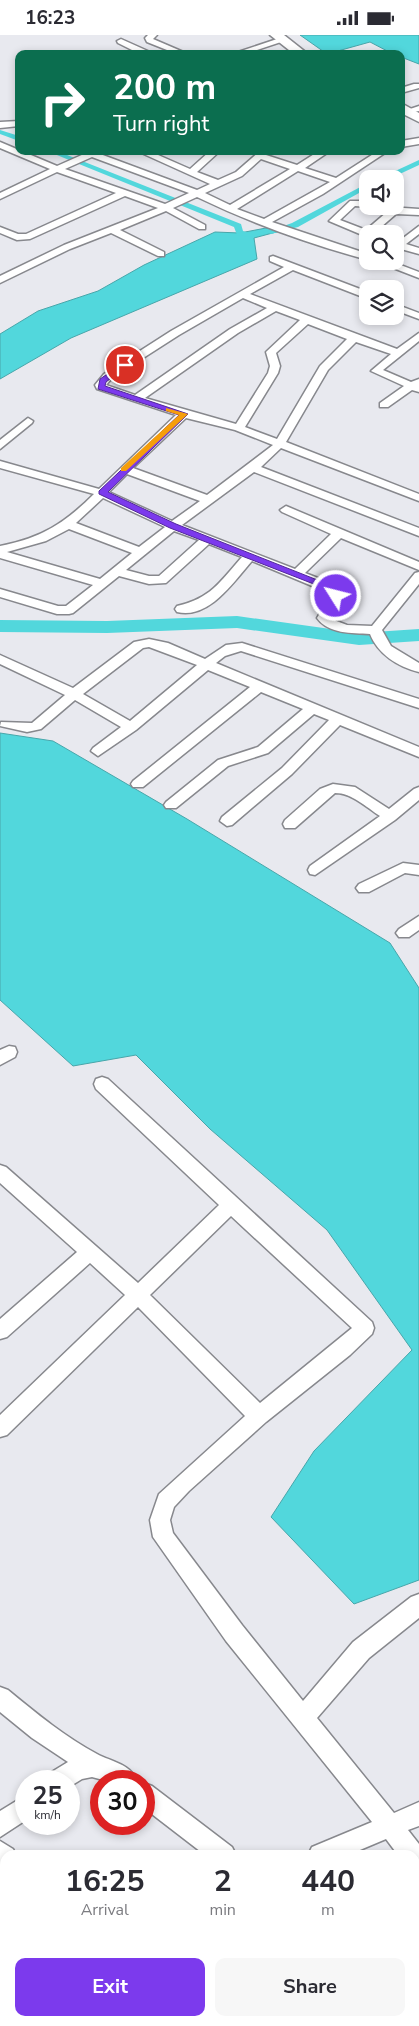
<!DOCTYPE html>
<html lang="en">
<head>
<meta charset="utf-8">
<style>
	:root { --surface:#fff; --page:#f7f7f7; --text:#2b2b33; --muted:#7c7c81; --accent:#7c3aed }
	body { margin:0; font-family:"Nunito Sans",sans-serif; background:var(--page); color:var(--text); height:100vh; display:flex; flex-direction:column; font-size:19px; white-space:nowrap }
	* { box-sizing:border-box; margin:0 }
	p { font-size:16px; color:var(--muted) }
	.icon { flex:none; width:28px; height:28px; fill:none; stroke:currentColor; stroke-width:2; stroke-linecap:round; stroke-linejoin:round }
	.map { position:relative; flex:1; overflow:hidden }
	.details { position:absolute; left:0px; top:1815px; width:420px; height:176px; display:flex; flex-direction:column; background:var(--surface); border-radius:15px 15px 0 0; box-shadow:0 2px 8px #0003 }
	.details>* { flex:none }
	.guide { position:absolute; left:15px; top:15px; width:390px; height:105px; border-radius:10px; box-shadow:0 2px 8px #0003; background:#0b6e4f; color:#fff; overflow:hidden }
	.fabs { position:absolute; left:359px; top:135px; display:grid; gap:10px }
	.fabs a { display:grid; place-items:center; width:45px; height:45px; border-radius:10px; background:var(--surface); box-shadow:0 2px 8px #0003; font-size:25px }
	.speed { position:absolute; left:15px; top:1735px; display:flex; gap:10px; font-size:25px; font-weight:700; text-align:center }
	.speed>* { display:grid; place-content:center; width:65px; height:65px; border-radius:50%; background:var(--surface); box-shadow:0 2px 8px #0003; line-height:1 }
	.speed small { font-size:12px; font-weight:400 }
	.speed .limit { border:8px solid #d22; background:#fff; color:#111 }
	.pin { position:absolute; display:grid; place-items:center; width:42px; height:42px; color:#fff; margin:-21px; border:2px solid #fff; border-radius:50%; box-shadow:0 1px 5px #0007 }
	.me { position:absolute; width:55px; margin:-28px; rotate:306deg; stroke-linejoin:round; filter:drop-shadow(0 0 4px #0008) }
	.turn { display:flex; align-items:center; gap:18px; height:105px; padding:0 15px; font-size:22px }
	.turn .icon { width:65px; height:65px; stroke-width:2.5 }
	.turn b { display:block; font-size:35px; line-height:42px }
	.eta { display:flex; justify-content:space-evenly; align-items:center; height:85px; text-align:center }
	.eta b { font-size:30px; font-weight:700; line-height:35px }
	.button { display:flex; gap:10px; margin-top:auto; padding:10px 15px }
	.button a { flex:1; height:58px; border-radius:10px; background:var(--accent); color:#fff; font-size:20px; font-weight:700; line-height:58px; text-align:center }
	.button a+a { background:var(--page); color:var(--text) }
	.status { display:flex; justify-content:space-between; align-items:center; height:35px; padding:0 25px; background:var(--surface); direction:ltr }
	.status svg { height:14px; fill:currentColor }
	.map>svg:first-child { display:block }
	.water { fill:#52d7dc; stroke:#48a6aa }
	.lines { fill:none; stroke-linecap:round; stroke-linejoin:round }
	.canal { fill:#52d7dc; fill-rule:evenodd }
	.river { fill:#52d7dc; fill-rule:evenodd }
	.minor-casing { stroke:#87888d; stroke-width:3 }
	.primary-casing { stroke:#87888d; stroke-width:3 }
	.minor { fill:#fff; fill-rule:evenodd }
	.primary { fill:#fff; fill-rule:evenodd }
	.route { fill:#7c3aed; stroke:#51269a }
	.slow { fill:#f59e0b }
</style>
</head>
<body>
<div class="status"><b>16:23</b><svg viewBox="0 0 49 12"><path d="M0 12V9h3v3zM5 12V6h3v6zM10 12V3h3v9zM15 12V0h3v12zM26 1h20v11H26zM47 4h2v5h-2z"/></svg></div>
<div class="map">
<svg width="419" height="1991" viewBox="0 0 419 1991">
	<rect width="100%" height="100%" fill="#e8e9ef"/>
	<path class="water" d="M300,0H419V29L401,22V19H393L370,7L327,19Z
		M266,193L280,196L254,203L257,224L71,303L0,344V299L38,276L98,256L144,230L215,197L240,198Z
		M0,698L53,706L187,784L390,908L419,953V1545L354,1569L271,1482L314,1416L412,1315L327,1195L210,1094L136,1020L73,1031L0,965Z"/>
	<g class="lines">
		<path class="canal" d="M0,95L19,101V106L0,99Z
			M47,116H57L241,189L243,196L255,200L251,202L237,200L234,192Z
			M419,125V130L389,144H378Z
			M368,148V153L298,192L271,199L267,197L292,188Z"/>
		<path class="river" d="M237,581L359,598L419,594V606L359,610L237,593L107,598L0,597V585L107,586Z"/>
		<g class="minor-casing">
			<path id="minor" d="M148,0H157L153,4L188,19H177L147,7L145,3Z
				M280,3L287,5L245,19H232Z
				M121,4L150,17L151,19H140L118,8L117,6Z
				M414,49H419V53L401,58V53Z
				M419,71V76L408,78L404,76Z
				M19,86V91L0,93V87Z
				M419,103V109L401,112V106Z
				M0,107L57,131L84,119L79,116H92L197,155L210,149L137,116H149L190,134L210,116H220L197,137L218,145L236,137L260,116H269L266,120L297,130L319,116H330L305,133L336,143L378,116H388L323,159L272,187L368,219V225C309,209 251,188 197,162L173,173L205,190V194H199L166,176L120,195L164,217V221H158L111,198L70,214L0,248V241L64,210L158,173L125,161L30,204L17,205L0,198V192L18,199H26L116,158L57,137L0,164V158L50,134L0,113ZM92,122L189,158L165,169L65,134ZM261,124L290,134L230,170L205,158L242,141ZM298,136L330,147L264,184L237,174Z
				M350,166H368V171H370L368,172L355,171L340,185L366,195L387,177L374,171L419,174V180L396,179L373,199H368L367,202L329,186Z
				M419,191V199L406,209L419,213V219L401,214L395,217V206L398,207Z
				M273,221L368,257V264L293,235L250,259L397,314L419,298V306L383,335L411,347L419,344V357L412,355L388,372H380V368L404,351L371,336L391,319L356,307L328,335L286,407L419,459V466L281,413L261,432L419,493V501L254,437L182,490L295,534L331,499L282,477L280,475L286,471L419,527V535L341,503L305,538L331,548L341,556L342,561L330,583L331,584L347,590L372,591L415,538L419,537V549L382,595L391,611L419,628V637C398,632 378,619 370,599C352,598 328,599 317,583L330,561L329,558L252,526C234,546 209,585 177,577L175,574L177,571C211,563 219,548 242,522L209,509L166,548L149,549L119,541L73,578L69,579H57L0,562V554L58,571H66L93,550L0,523V511C41,503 64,489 94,459L0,433V426L99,454L176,380L97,354L95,350L104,339L171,296L284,232L270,226V222ZM243,263L267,273L230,294L135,360L106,350L112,343L179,300ZM276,276L300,285L266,317L270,331L268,338L236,389L145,363L238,298ZM308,289L347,304L320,331L277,404L245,392L278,338L280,331L276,318ZM186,383L235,395L273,410L207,460L133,433ZM127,439L200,466L172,486L109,457ZM103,463L165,492L139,512L76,488ZM69,494L132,518L100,544L7,517L46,506ZM174,496L199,505L159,541H149L126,535Z
				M375,226H390L419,237V243Z
				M395,269L419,278V284L395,275Z
				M28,383L33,386L32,388L0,414V405Z
				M149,604L168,608L205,624L226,610L242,608L419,664V673L241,616L225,621L216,628L419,712V722L340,690L292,739L232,790L227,791L220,786L222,782L282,733L329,685L314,679L268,718L228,731L176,773H166L164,770L166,767L218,725L258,712L303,674L261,657L143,752H133L131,749L133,746L250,652L208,635L136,695L98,721L91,716L93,713L121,692L75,665L41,694L27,697L0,691L1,687L32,688L65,660L0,629V620L73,653L134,607ZM149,612L197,630L130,686L83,659L143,613Z
				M333,749L355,752L389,774L414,754L419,752V765L395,785L315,840L310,839L308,835L310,831L380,781C366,772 352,758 335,758L295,793H285L283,789L285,785L320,754Z
				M403,828L419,830V840L405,838L369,857H359L356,853L359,849Z
				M419,881V895L409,902H399L396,898L399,894Z
				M9,1011L15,1012L17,1017L15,1022L0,1030V1015Z
				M102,1042L108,1044L372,1287L374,1293L372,1299L350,1320L266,1387L189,1456L174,1472L170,1485L173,1498L242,1590L303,1666L353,1607L411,1562L419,1559V1583L369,1623L317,1683L394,1778L419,1767V1791L408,1795L419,1809V1829L415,1831V1820H398L386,1804L348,1820H308L312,1812L372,1787L226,1606L153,1502L150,1485L159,1459L245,1381L138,1272L7,1400L0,1402V1380L125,1260L90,1228L7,1302L0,1304V1284L77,1217L0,1148V1130L6,1132L138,1248L219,1170L96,1054L94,1049L96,1044ZM231,1181L352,1293L260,1368L150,1260Z
				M0,1652L8,1655C36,1678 65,1702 97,1719C112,1727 131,1729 137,1746H107L92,1742L82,1744L69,1752V1746H47L50,1738L68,1727L32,1703L0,1677Z
				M144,1748L152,1751L232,1812L236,1820H205L144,1773Z
				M26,1760V1785L0,1802V1776Z
				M0,1806L13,1814L16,1820H5V1834L0,1832Z
				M415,1957L419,1958V1986L415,1985Z
				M0,1976L5,1978V1986H13L15,1991H0Z
				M187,1986H212L210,1991H185Z
				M333,1986H359L357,1991H331Z"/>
		</g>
		<g class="primary-casing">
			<path id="primary" d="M270,0H284L308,19H294Z
				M401,68L419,78V87L401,78Z"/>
		</g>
		<use href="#minor" class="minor"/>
		<use href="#primary" class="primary"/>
	</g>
	<path class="route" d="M122,329L128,330L106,347L105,351L188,379L108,457L176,489L330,550L339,556V563H333L330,558L324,553L170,493L99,459V456L179,380L98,354L100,344Z"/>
	<path class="slow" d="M166,373L188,379L126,436H121V433L179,380L166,376Z"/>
</svg>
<div class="fabs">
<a><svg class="icon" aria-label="sound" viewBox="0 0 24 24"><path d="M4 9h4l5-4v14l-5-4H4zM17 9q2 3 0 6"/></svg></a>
<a><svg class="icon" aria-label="search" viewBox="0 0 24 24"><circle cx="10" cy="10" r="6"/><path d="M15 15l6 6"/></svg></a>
<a><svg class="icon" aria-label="layers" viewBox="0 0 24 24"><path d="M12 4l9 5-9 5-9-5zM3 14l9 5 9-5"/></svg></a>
</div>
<div class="speed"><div>25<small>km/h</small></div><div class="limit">30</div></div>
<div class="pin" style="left:125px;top:330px;background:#d93025"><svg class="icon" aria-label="arrive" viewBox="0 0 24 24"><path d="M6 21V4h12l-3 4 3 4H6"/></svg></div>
<svg class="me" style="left:336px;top:561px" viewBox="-20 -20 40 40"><circle r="17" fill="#7c3aed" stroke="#fff" stroke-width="3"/><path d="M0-11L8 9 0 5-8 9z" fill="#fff"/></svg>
<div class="guide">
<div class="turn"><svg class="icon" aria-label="right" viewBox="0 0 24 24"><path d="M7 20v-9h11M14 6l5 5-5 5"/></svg><div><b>200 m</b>Turn right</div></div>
</div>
<section class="details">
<div class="eta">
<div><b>16:25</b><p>Arrival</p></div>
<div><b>2</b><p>min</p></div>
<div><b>440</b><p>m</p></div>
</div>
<div class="button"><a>Exit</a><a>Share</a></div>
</section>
</div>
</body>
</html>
